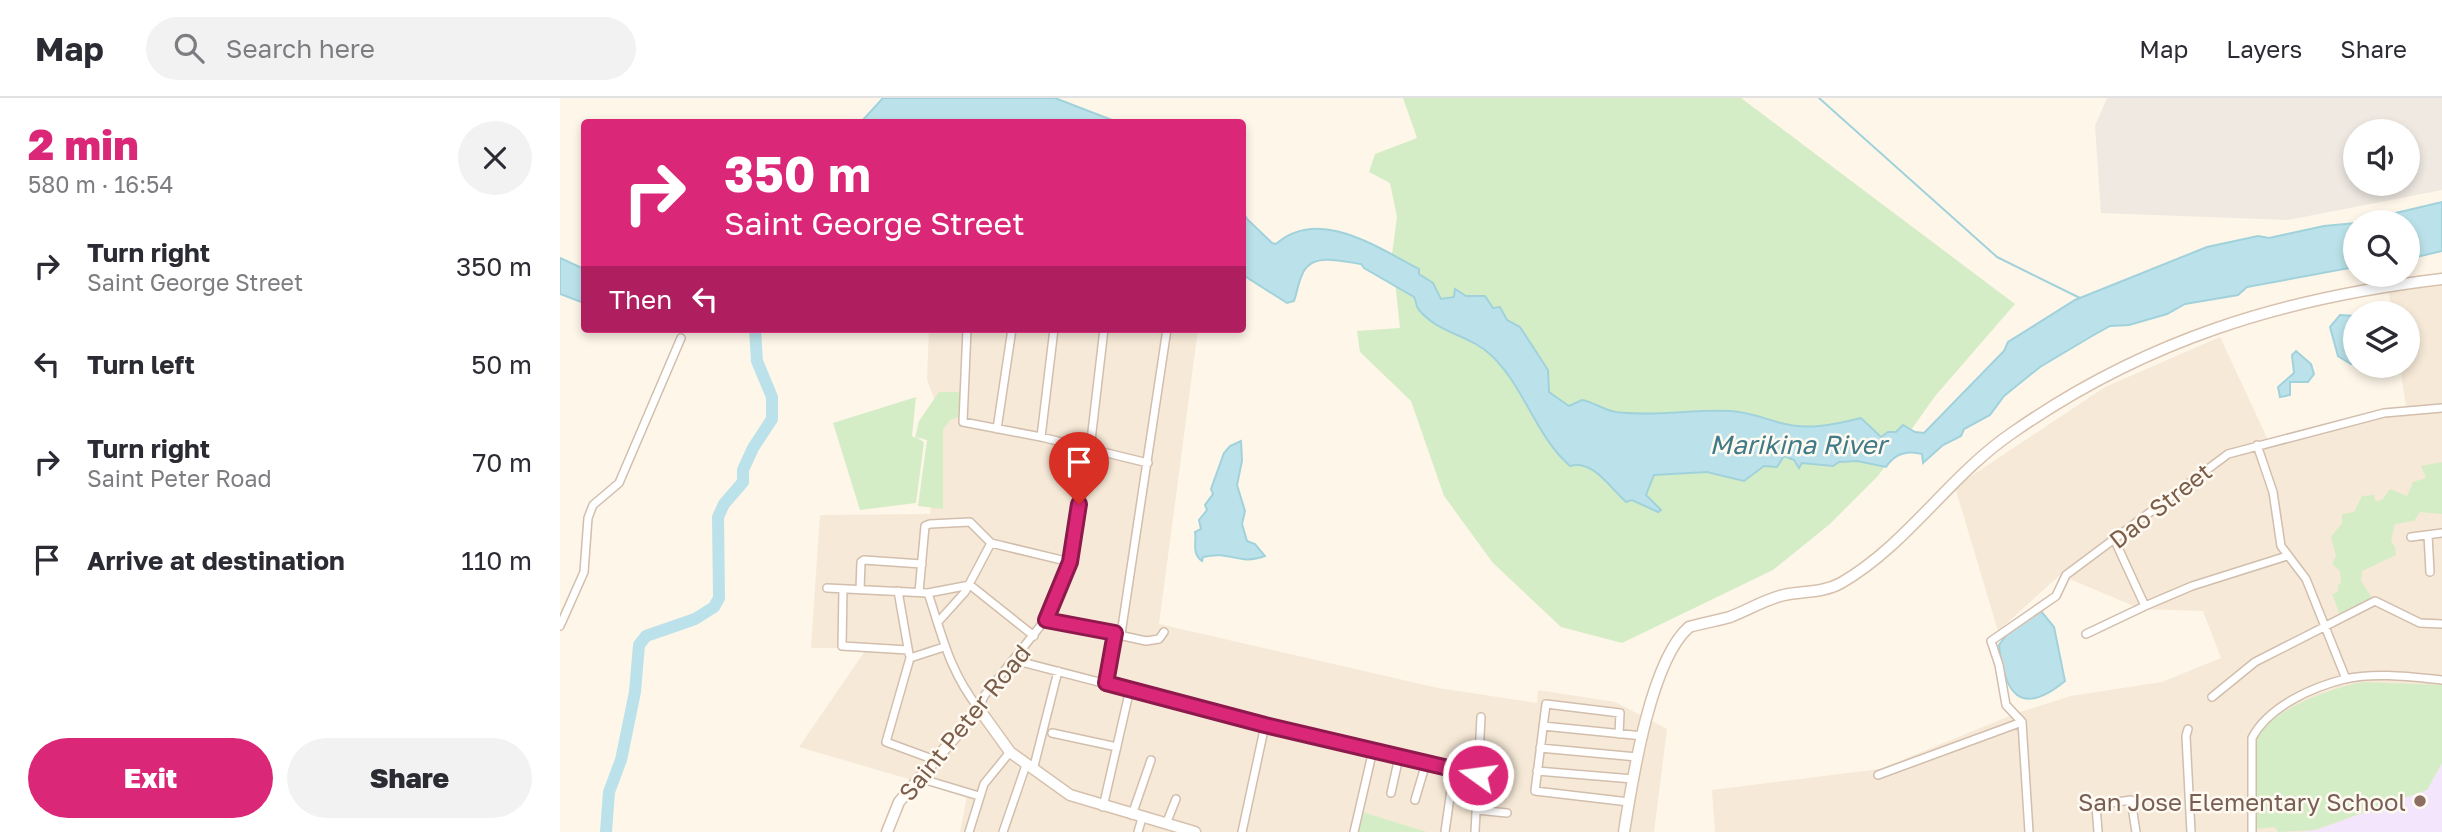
<!DOCTYPE html>
<html lang="en">
<head>
<meta charset="utf-8">
<style>
	:root { --surface:#fff; --page:#f2f2f3; --text:#2b2b33; --muted:#7c7c81; --line:#e1e1e2; --accent:#db2777 }
	body { margin:0; font-family:"Golos Text",sans-serif; background:var(--page); color:var(--text); height:100vh; display:flex; flex-direction:column; font-size:26px; white-space:nowrap }
	* { box-sizing:border-box; margin:0 }
	p { font-size:23px; color:var(--muted) }
	.icon { flex:none; width:38px; height:38px; fill:none; stroke:currentColor; stroke-width:2; stroke-linecap:round; stroke-linejoin:round }
	.map { position:relative; flex:1; overflow:hidden }
	.details { display:flex; flex-direction:column; background:var(--surface); width:560px }
	.details>* { flex:none }
	.top-card { position:absolute; left:21px; top:21px; width:665px; height:214px; border-radius:7px; box-shadow:0 4px 10px #0003; background:#db2777; color:#fff; overflow:hidden }
	.tools { position:absolute; left:1783px; top:21px; display:grid; gap:14px }
	.tools a { display:grid; place-items:center; width:77px; height:77px; border-radius:50%; background:var(--surface); box-shadow:0 4px 10px #0003; font-size:35px }
	.pin { position:absolute; display:grid; place-items:center; width:60px; height:60px; color:#fff; margin:-72px -30px; border-radius:50% 50% 50% 0; rotate:-45deg; box-shadow:0 0 7px #0007 }
	.pin .icon { rotate:45deg }
	.me { position:absolute; width:77px; margin:-38px; rotate:284deg; stroke-linejoin:round; filter:drop-shadow(0 0 5px #0008) }
	.turn { display:flex; align-items:center; gap:24px; height:147px; padding:0 28px; font-size:32px }
	.turn .icon { width:91px; height:91px; stroke-width:2.5 }
	.turn b { display:block; font-size:49px; line-height:60px }
	.then { display:flex; align-items:center; height:66px; padding:0 28px; background:#0003; gap:14px; font-size:26px }
	.round { display:grid; place-items:center; flex:none; width:74px; height:74px; border-radius:37px; background:var(--page) }
	.head { display:flex; align-items:center; justify-content:space-between; height:119px; padding:0 28px }
	h1 { font-size:42px; font-weight:800; line-height:52px; color:var(--accent) }
	.cta { display:flex; gap:14px; margin-top:auto; padding:14px 28px }
	.cta a { flex:1; height:80px; border-radius:42px; background:var(--accent); color:#fff; font-size:28px; font-weight:800; line-height:80px; text-align:center }
	.cta a+a { background:var(--page); color:var(--text) }
	ul { padding:0; list-style:none }
	li { display:flex; align-items:center; gap:21px; height:98px; padding:0 28px }
	li div { flex:1 }
	li b { display:block; font-size:26px }
	li em { font-style:normal }
	header { display:flex; align-items:center; gap:42px; box-sizing:border-box; height:98px; padding:0 35px; background:var(--surface); border-bottom:2px solid var(--line) }
	header strong { font-size:33px }
	nav { display:flex; gap:38px; margin-inline-start:auto; font-size:24px }
	.search { width:490px; height:63px; background:var(--page); display:flex; align-items:center; gap:18px; box-sizing:border-box; padding:0 24px; border-radius:38px; color:var(--muted); font-size:26px }
	main { display:flex; flex:1; min-height:0 }
	.map>svg:first-child { display:block }
	.residential { fill:#f6e9d7 }
	.industrial { fill:#efe9e2; fill-rule:evenodd }
	.education { fill:#f3e5fb }
	.green { fill:#d5edc6 }
	.water { fill:#bbe2ea; stroke:#a1d2dc; stroke-width:2 }
	.lines { fill:none; stroke-linecap:round; stroke-linejoin:round }
	.stream { stroke:#a1d2dc; stroke-width:2 }
	.river { stroke:#bbe2ea; stroke-width:12 }
	.street-casing { stroke:#d2bead; stroke-width:10 }
	.secondary-casing { stroke:#d7c1ad; stroke-width:13 }
	.street { stroke:#fff; stroke-width:7 }
	.secondary { stroke:#fff; stroke-width:10 }
	.route-casing { stroke:#8e194d; stroke-width:18 }
	.route { stroke:#db2777; stroke-width:12 }
	.education-dot { fill:#8d6e63; stroke:#fffaf1; stroke-width:2.5 }
	.labels { text-anchor:middle; dominant-baseline:central; stroke-width:5; stroke-linejoin:round; paint-order:stroke }
	.street-label { font-size:24px; fill:#7b5d4a; stroke:#fffaf1 }
	.education-label { font-size:24px; fill:#785e54; stroke:#fffaf1; text-anchor:end }
	.water-label { font-size:26px; font-style:italic; fill:#3f7a88; stroke:#fffaf1 }
</style>
</head>
<body>
<header>
<strong>Map</strong>
<div class="search"><svg class="icon" aria-label="search" viewBox="0 0 24 24"><circle cx="10" cy="10" r="6"/><path d="M15 15l6 6"/></svg>Search here</div>
<nav><a>Map</a><a>Layers</a><a>Share</a></nav>
</header>
<main>
<section class="details">
<div class="head"><div><h1>2 min</h1><p>580 m · 16:54</p></div><a class="round"><svg class="icon" aria-label="close" viewBox="0 0 24 24"><path d="M6 6l12 12M18 6L6 18"/></svg></a></div>
<ul>
<li><svg class="icon" aria-label="right" viewBox="0 0 24 24"><path d="M7 20v-9h11M14 6l5 5-5 5"/></svg><div><b>Turn right</b><p>Saint George Street</p></div><em>350 m</em></li>
<li><svg class="icon" aria-label="left" viewBox="0 0 24 24"><path d="M17 20v-9H6M10 6l-5 5 5 5"/></svg><div><b>Turn left</b></div><em>50 m</em></li>
<li><svg class="icon" aria-label="right" viewBox="0 0 24 24"><path d="M7 20v-9h11M14 6l5 5-5 5"/></svg><div><b>Turn right</b><p>Saint Peter Road</p></div><em>70 m</em></li>
<li><svg class="icon" aria-label="arrive" viewBox="0 0 24 24"><path d="M6 21V4h12l-3 4 3 4H6"/></svg><div><b>Arrive at destination</b></div><em>110 m</em></li>
</ul>
<div class="cta"><a>Exit</a><a>Share</a></div>
</section>
<div class="map">
<svg width="1882" height="734" viewBox="0 0 1882 734">
	<rect width="100%" height="100%" fill="#fef6e9"/>
	<path class="residential" d="M1882,185V734H1155L1152,692L1320,671L1457,615L1511,598L1602,584L1661,560L1643,513L1581,511L1500,477L1438,533L1395,389L1545,289L1660,239L1708,342L1846,308L1840,268H1848V215H1832L1828,191Z
		M369,231H638L599,526L878,590L977,605L978,592L1055,604L1107,631L1094,734H400L407,698L239,649L307,550H251L260,417L370,416L381,320L367,281Z"/>
	<path class="industrial" d="M1547,0H1882V92L1728,122L1541,115L1535,28ZM1796,33H1848V86H1796Z"/>
	<path class="education" d="M1882,665V734H1740L1756,732L1867,692Z"/>
	<path class="green" d="M843,0H1181L1455,206L1376,297L1318,378L1270,426L1213,472L1062,545L1001,529L933,465L884,398L851,303L800,254L797,233L840,230L832,156L837,119L830,85L809,74L815,56L857,40Z
		M379,294H402V318L390,322L383,332V411L358,408L367,342L356,339L364,344L356,405L300,412L273,325L356,299L352,338L355,340L359,323Z
		M1882,364V416L1860,414L1854,423L1835,426L1831,444L1835,449L1836,457L1802,473L1801,483L1813,501L1781,520L1772,496L1778,494V487L1781,486L1780,473L1772,466L1776,458L1771,439L1782,425V416L1794,414L1802,398L1814,397L1815,403L1822,402L1830,391L1847,398L1853,384L1866,380L1861,368Z
		M1801,584L1882,587V665L1867,692L1755,732L1718,734L1715,729L1694,731L1691,678L1698,632C1728,607 1764,593 1801,584Z
		M802,714L867,734H797Z"/>
	<path class="water" d="M323,0H495L557,24H301Z
		M1882,104V153L1848,161V124H1801L1832,120L1836,115Z
		M682,112L687,121L712,145L716,146C759,108 818,150 859,171V176L873,185L881,201L894,199L895,191L906,198H925L933,210L940,209L947,222L960,229L988,272L989,294L1009,308L1022,302C1034,304 1043,312 1056,314C1095,319 1132,311 1170,313C1188,314 1200,319 1217,324C1246,333 1273,327 1301,320L1321,339L1328,334H1336L1343,327L1355,334L1364,335L1444,253L1448,244L1515,202L1647,149L1698,138L1709,140L1764,128L1795,125V169L1687,189L1678,197L1625,206L1607,216L1569,227L1550,228L1532,238L1480,269L1444,298L1430,317L1404,331L1401,338L1383,347L1363,365L1362,356C1347,352 1335,355 1326,369L1297,363L1279,364L1273,368L1242,365L1239,370L1234,362L1224,358L1217,369L1204,368L1184,383L1147,374L1094,377L1086,397L1101,412L1098,414L1072,402L1066,404C1050,390 1033,361 1010,368C975,337 965,290 932,258C911,237 879,236 859,212C855,207 857,204 854,199L804,170L801,166C783,164 751,153 742,177C738,185 737,195 734,203L727,205L683,177Z
		M0,160L24,171V205L0,196Z
		M1780,217L1795,218V263L1791,266L1778,258L1770,229Z
		M1736,253L1751,266L1754,276L1748,284H1730V297L1720,299L1718,289L1734,275L1732,257Z
		M681,343L682,363L677,387L685,413L682,426L687,443L695,446L705,458C678,468 671,452 643,459L642,463C631,455 637,443 635,434L641,431L639,422L647,412L645,407L653,396L651,391L664,355L670,348Z
		M1480,512L1494,529L1505,583C1460,620 1444,595 1439,547L1448,535Z"/>
	<g class="lines">
		<path class="stream" d="M1259,0L1437,159L1520,200"/>
		<path class="river" d="M46,734L49,694L61,662L75,594L79,547L86,538L135,521L154,509L159,500L158,419L164,406L183,384V372L193,350L212,321V299L197,263L195,231"/>
		<g class="street-casing">
			<path id="street" d="M407,231L403,324L481,339L588,365
				M437,331L452,231
				M481,339L494,231
				M1697,347L1713,394L1721,448L1746,481L1786,581
				M1868,437L1870,474
				M1851,439L1882,435
				M1555,443L1585,508L1632,488L1727,458
				M267,490L368,495L410,487L474,538
				M283,491L282,548L348,552
				M300,492L301,464L304,462L362,466
				M338,493L349,556
				M359,494L365,428L370,426L410,424L431,445L510,464
				M368,495C383,540 389,572 419,611
				M486,521L586,543L599,541L604,534
				M378,524L405,494L431,445
				M0,528L24,474L28,420L33,407L59,385L121,240
				M561,536L607,231
				M1526,536L1585,508
				M454,562L705,627L914,675L918,677L915,734
				M546,585L555,535
				M1652,599L1695,564L1815,503L1860,525L1882,526
				M419,611L424,598L486,521L510,464L530,351L544,231
				M983,628L1083,638
				M1628,631L1626,638L1631,734
				M492,635L557,649
				M1059,636L1060,615L986,606L975,693L1069,704
				M980,650L1077,659
				M375,662L326,644L350,560L384,549
				M473,672L498,573
				M977,673L1073,681
				M918,677L921,619
				M1318,677L1462,624
				M359,680L419,698
				M831,695L839,659
				M855,702L866,665
				M543,709L570,591
				M917,712L947,715
				M572,717L591,662
				M606,726L616,701
				M409,734L424,686L450,654
				M443,734L466,667
				M578,734L582,720
				M682,734L705,627
				M794,734L813,652
				M885,734L894,671
				M1469,734L1462,624L1446,607L1439,567L1431,543L1496,498L1506,477L1668,356L1824,315L1882,310
				M1538,734L1536,707L1571,702L1576,734
				M1692,734V640C1708,609 1752,589 1785,581C1815,574 1852,579 1882,582"/>
		</g>
		<g class="secondary-casing">
			<path id="secondary" d="M327,734L339,704L419,611L450,654L510,697L635,734
				M1064,734C1072,684 1090,563 1129,529C1142,525 1156,523 1170,519C1188,512 1206,501 1224,497C1243,493 1263,495 1281,485C1347,447 1389,378 1452,335C1585,242 1722,200 1882,181"/>
		</g>
		<use href="#street" class="street"/>
		<use href="#secondary" class="secondary"/>
	</g>
	<g class="lines">
		<g class="route-casing">
			<path id="route" d="M519,406L510,464L486,522L555,535L546,585L705,627L918,677"/>
		</g>
		<use href="#route" class="route"/>
	</g>
	<circle class="education-dot" cx="1860" cy="703" r="7"/>
	<g class="labels">
		<g class="street-label">
			<text transform="translate(1600 407) rotate(-38)">Dao Street</text>
			<text transform="translate(404 624) rotate(-51)">Saint Peter Road</text>
		</g>
		<g class="education-label">
			<text x="1846" y="703">San Jose Elementary School</text>
		</g>
		<g class="water-label">
			<text x="1238" y="346">Marikina River</text>
		</g>
	</g>
</svg>
<div class="tools">
<a><svg class="icon" aria-label="sound" viewBox="0 0 24 24"><path d="M4 9h4l5-4v14l-5-4H4zM17 9q2 3 0 6"/></svg></a>
<a><svg class="icon" aria-label="search" viewBox="0 0 24 24"><circle cx="10" cy="10" r="6"/><path d="M15 15l6 6"/></svg></a>
<a><svg class="icon" aria-label="layers" viewBox="0 0 24 24"><path d="M12 4l9 5-9 5-9-5zM3 14l9 5 9-5"/></svg></a>
</div>
<div class="pin" style="left:519px;top:406px;background:#d93025"><svg class="icon" aria-label="arrive" viewBox="0 0 24 24"><path d="M6 21V4h12l-3 4 3 4H6"/></svg></div>
<svg class="me" style="left:918px;top:677px" viewBox="-20 -20 40 40"><circle r="17" fill="#db2777" stroke="#fff" stroke-width="3"/><path d="M0-11L8 9 0 5-8 9z" fill="#fff"/></svg>
<div class="top-card">
<div class="turn"><svg class="icon" aria-label="right" viewBox="0 0 24 24"><path d="M7 20v-9h11M14 6l5 5-5 5"/></svg><div><b>350 m</b>Saint George Street</div></div>
<div class="then">Then<svg class="icon" aria-label="left" viewBox="0 0 24 24"><path d="M17 20v-9H6M10 6l-5 5 5 5"/></svg></div>
</div>
</div>
</main>
</body>
</html>
